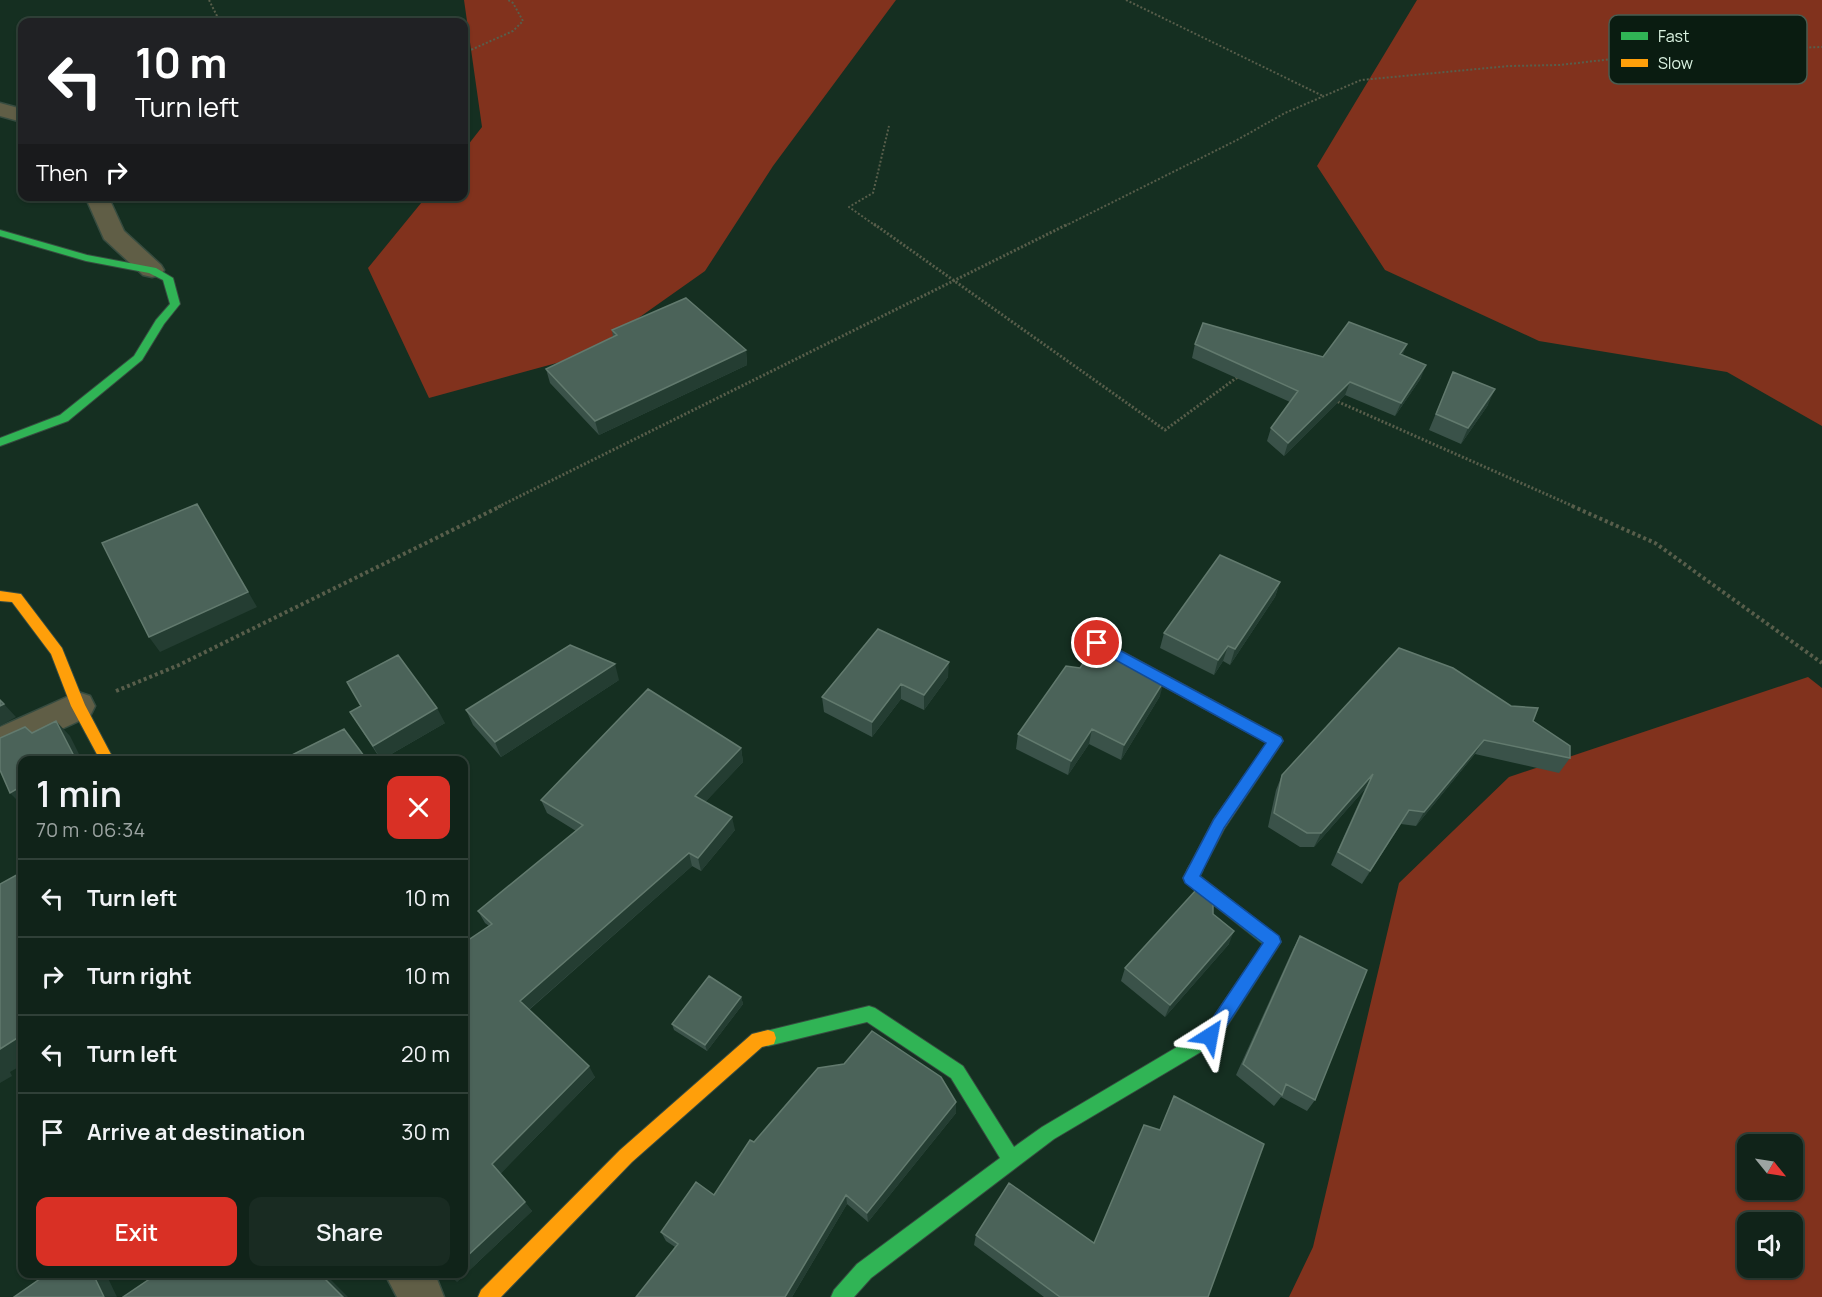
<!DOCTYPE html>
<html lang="en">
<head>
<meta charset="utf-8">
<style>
	:root { --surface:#102319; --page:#192b22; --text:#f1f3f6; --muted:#9ca4a2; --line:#304038; --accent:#d93025 }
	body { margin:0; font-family:Manrope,sans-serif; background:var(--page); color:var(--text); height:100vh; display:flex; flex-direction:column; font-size:22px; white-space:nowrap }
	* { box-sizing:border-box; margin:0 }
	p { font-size:20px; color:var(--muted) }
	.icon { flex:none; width:33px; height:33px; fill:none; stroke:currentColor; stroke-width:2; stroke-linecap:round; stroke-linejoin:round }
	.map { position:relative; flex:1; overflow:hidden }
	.side { position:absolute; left:18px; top:756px; width:450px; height:522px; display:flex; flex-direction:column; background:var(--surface); border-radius:12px; box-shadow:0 2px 4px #0004,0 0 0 2px var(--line) }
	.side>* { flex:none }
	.banner { position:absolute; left:18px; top:18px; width:450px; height:183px; border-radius:12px; box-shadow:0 2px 4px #0004,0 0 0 2px var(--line); background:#202124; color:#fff; overflow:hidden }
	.needle { width:39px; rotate:120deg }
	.buttons { position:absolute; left:1737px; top:1134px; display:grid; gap:12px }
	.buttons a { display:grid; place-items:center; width:66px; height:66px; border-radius:12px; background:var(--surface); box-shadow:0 2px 4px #0004,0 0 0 2px var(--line); font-size:30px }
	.pin { position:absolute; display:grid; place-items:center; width:51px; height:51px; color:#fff; margin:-26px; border:3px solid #fff; border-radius:50%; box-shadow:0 2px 6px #0007 }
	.me { position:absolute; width:66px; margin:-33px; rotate:34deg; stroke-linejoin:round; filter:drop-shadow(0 0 4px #0008) }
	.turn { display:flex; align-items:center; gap:21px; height:126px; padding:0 18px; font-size:27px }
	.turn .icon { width:78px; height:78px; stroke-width:2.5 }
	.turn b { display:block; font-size:42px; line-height:51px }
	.then { display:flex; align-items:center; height:57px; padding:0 18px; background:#0003; gap:12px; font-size:22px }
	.round { display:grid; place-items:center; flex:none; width:63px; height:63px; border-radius:12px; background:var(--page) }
	.headline { display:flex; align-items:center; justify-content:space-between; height:102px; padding:0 18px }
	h1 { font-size:36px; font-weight:600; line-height:45px }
	.button { display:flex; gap:12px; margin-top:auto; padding:12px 18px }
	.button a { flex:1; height:69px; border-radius:12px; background:var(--accent); color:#fff; font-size:24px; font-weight:600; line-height:69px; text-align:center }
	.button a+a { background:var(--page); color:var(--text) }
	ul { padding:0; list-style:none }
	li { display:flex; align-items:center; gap:18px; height:78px; padding:0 18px; border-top:2px solid var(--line) }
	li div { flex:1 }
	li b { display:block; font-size:22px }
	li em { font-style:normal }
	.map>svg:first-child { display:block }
	.green { fill:#81321d; fill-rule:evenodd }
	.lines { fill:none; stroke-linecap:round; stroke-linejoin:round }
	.street-casing { stroke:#374c40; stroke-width:3 }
	.fast-casing { stroke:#374c40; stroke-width:2 }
	.slow-casing { stroke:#374c40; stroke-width:2 }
	.path-far2 { stroke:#585e4b; stroke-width:2; stroke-dasharray:2 2; stroke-linecap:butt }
	.path-far1 { stroke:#585e4b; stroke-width:3; stroke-dasharray:2 2; stroke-linecap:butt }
	.path { stroke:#585e4b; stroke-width:4; stroke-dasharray:3 3; stroke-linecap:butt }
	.street { fill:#605e46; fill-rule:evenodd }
	.fast { fill:#30b455; fill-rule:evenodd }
	.slow { fill:#ff9f0a; fill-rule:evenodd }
	.wall { fill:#3a5249 }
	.shaded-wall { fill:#243d32 }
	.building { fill:#4b6359; stroke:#627a6e; stroke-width:1.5 }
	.route { fill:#1a73e8; stroke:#114b97; stroke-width:1.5 }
	.key { fill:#0a1c11; stroke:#495c50; stroke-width:1.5 }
	.key-label { font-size:16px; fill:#dbf3e2 }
</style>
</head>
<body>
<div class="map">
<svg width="1822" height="1297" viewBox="0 0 1822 1297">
	<rect width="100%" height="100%" fill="#152f21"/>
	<path class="green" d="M464,0H896L773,166L705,271L586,355L429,398L368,268L426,197L464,196V150L482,127Z
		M1417,0H1822V426L1727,372L1539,341L1385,270L1317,166Z
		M1808,677L1822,688V1297H1289L1313,1247L1399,883L1509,777ZM1748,1144H1792V1190H1748ZM1748,1222H1792V1268H1748Z"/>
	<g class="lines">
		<g class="street-casing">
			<path id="street" d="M0,103L22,109V122L0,116Z
				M85,196H108L124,231L161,265L164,270L161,275L152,277L143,275L104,239Z
				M78,692L90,696L95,706L90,716L0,757V727Z
				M385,1274H435L444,1297H397Z"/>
		</g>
		<g class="fast-casing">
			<path id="fast" d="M0,230L87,255L156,268L173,278L180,304L164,324L142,360L68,421L0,446V438L60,415L134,356L156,320L170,304L163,280L149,273L86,261L0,236Z
				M1195,863L1200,865L1203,870L1200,876L1279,937L1281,942L1216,1043L1054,1139L871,1278L854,1297H831L834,1290L857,1264L1000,1158L951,1078L867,1022L768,1046L762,1044L760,1038L762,1032L869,1006L875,1008L963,1066L1014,1147L1042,1127L1204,1031L1263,944L1186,883L1183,878L1190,865Z"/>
		</g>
		<g class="slow-casing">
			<path id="slow" d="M0,591L21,594L62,648L85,705L114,760H100L71,706L51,654L12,602L0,601Z
				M1097,638L1281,737L1283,741L1224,829L1200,875L1195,877L1190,875L1187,870L1190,865L1214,819L1267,743L1092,647L1090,643L1092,639Z
				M768,1030L774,1032L776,1038L774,1044L762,1047L632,1162L501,1297H478L481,1290L620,1150L752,1034Z"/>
		</g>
		<path class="path-far2" d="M209,0L220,22
			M1126,0L1323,96
			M464,53L513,31L523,21L513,3L508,0
			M876,226L849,207L873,193L889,126
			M1065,226L1237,140L1285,113L1361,80L1509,66L1560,65L1673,52L1822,47"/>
		<path class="path-far1" d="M874,224L1165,430L1239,376
			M1334,400L1575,507
			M498,507L1068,224"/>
		<path class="path" d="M1572,506L1655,543L1822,663
			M116,691L179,665L501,506"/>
		<use href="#street" class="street"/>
		<use href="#fast" class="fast"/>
		<use href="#slow" class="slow"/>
	</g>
	<path class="wall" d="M612,330L746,350L747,365L599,435L550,383L546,369L613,337Z
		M1195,344L1323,357L1403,356L1421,378L1395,416L1345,395L1284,456L1267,441L1271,428L1290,402L1192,358Z
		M1453,372L1488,405L1461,444L1429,430Z
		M1280,582L1275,597L1230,665L1223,661L1214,675L1160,648L1164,633Z
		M878,629L948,677L924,710L901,699L872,737L824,712L822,697Z
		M619,680L501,757L473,725L466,710Z
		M347,682L445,723L381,760L350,712L361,706Z
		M1160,696L1121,760L1089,744L1068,775L1016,749L1018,734Z
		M1533,721L1570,758L1559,773L1475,754L1416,826L1401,824L1362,884L1331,865L1365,789L1314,847H1300L1268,827L1276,790L1282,775Z
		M741,748L743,762L705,802L735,830L701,871L692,866L529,1010L595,1077L500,1174L532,1211L457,1282L464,1274L489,926L485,923L478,911L576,831L547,813L541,800Z
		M1213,914L1229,944L1165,1017L1121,981L1125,968Z
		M1300,936L1315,1100L1307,1111L1281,1097L1274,1106L1236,1075L1293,949Z
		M741,997L743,1004L707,1051L674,1030L672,1024Z
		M1174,1096L1208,1297H1044L974,1245L976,1235L1094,1243L1160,1130Z
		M956,1102V1113L868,1222L847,1204L792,1297H636L675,1247L666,1241L661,1232L714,1195L754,1142Z"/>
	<path class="shaded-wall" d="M1407,344L1402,357L1400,354Z
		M746,350L747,365L599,435L595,421Z
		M1426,365L1421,378L1395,416L1401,403Z
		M1350,382L1345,395L1284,456L1288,443Z
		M1495,389L1488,405L1461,444L1468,428Z
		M197,504L257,607L160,652L149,637Z
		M1280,582L1275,597L1230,665L1235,649Z
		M1228,646L1223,661L1214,675L1218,660Z
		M949,662L948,677L924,710V695Z
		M615,664L619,680L501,757L495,742Z
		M1164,681L1160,696L1121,760L1124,745Z
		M901,684V699L872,737V722Z
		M4,704L16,717L0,726V706Z
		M437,708L445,723L381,760L373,746Z
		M56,721L70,736L82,760H76Z
		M1092,729L1089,744L1068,775L1071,761Z
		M1484,740L1475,754L1416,826L1424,812Z
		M741,748L743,762L698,810L695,796Z
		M1373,774L1365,789L1314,847L1321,833Z
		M22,786V805L10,793Z
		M1409,810L1401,824L1362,884L1370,871Z
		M732,817L735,830L701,871L698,858Z
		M689,853L692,866L526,1012L520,1001Z
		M1234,931L1229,944L1165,1017L1170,1005Z
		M741,997L743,1004L707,1051L705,1045Z
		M22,1035V1065L10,1072L12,1076L0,1083V1049Z
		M589,1066L595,1077L500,1174L492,1164Z
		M956,1102V1113L868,1222L867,1213Z
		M846,1195L847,1204L792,1297H785Z
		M525,1202L532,1211L457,1282L448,1274H464V1259Z
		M93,1274H106L117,1297H104Z
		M320,1274H325L348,1297H343Z"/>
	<path class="building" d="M686,298L746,350L595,421L546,369L617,335L612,330Z
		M1349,322L1407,344L1400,354L1426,365L1401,403L1350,382L1288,443L1271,428L1298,391L1195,344L1203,323L1323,357Z
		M1453,372L1495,389L1468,428L1436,414Z
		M197,504L248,592L149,637L102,543Z
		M1220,555L1280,582L1235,649L1228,646L1218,660L1164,633Z
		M878,629L949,662L924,695L901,684L872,722L822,697Z
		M1096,644L1164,681L1124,745L1092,729L1071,761L1018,734L1066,666L1080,668Z
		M570,645L615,664L495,742L466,710Z
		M1399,648L1453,668L1511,706L1538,708L1533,721L1570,746V758L1484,740L1424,812L1409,810L1370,871L1338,852L1373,774L1321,833H1307L1274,813L1282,775Z
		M398,655L437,708L373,746L350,712L361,706L347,682Z
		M648,689L741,748L695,796L732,817L698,858L689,853L520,1001L589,1066L492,1164L525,1202L464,1259V943L492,924L478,911L583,825L541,800Z
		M0,700L4,704L0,706Z
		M56,721L76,760H22V786L10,793L0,770V738L25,727L32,733Z
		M344,729L367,760H282Z
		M22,872V1035L0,1049V884Z
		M1196,890L1213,904V914L1234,931L1170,1005L1125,968Z
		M1300,936L1367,970L1315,1100L1286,1084L1282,1095L1243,1064Z
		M709,976L741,997L705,1045L672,1024Z
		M872,1031L941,1077L956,1102L867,1213L846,1195L785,1297H636L678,1244L661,1232L696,1182L714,1195L750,1140L754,1142L818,1068L844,1064Z
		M1174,1096L1264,1144L1208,1297H1060L976,1235L1009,1183L1094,1243L1144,1125L1160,1130Z
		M47,1274H93L104,1297H14Z
		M157,1274H320L343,1297H123Z"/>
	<path class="route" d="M1097,638L1281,737L1283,741L1224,828L1200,876L1279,936L1281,942L1216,1042L1210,1045L1204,1042L1201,1036L1204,1031L1263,943L1185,883L1183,878L1214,819L1266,743L1092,647L1090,643Z"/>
	<rect x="1609" y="15" width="198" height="69" rx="9" class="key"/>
	<rect x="1621" y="32" width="27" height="8" fill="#30b455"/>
	<rect x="1621" y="59" width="27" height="8" fill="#ff9f0a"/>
	<g class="key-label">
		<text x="1658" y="42">Fast</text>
		<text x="1658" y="69">Slow</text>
	</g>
</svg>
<div class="buttons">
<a><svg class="needle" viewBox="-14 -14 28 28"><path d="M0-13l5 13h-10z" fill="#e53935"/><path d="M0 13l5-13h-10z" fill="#9ca4a2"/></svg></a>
<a><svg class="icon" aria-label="sound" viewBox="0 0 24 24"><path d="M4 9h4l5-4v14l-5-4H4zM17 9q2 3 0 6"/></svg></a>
</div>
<div class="pin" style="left:1097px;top:643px;background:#d93025"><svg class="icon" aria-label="arrive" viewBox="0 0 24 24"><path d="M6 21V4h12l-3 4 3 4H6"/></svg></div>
<svg class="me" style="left:1210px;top:1036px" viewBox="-20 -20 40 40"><path d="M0-17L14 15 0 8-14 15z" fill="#1a73e8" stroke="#fff" stroke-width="4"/></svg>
<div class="banner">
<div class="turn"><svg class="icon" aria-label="left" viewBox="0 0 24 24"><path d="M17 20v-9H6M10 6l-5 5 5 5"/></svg><div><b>10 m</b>Turn left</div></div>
<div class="then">Then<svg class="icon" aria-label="right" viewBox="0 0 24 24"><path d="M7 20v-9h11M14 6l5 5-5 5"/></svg></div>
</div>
<section class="side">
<div class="headline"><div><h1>1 min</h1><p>70 m · 06:34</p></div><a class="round" style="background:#d93025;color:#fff"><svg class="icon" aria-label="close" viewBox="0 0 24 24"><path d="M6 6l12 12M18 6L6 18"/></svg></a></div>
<ul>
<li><svg class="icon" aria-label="left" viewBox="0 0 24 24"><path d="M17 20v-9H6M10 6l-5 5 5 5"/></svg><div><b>Turn left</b></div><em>10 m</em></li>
<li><svg class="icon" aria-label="right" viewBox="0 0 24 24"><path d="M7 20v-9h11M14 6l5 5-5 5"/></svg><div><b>Turn right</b></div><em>10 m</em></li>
<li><svg class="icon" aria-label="left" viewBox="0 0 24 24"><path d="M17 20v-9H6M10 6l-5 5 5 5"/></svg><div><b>Turn left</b></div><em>20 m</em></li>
<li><svg class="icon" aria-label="arrive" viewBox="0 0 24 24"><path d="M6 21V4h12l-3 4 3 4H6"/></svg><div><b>Arrive at destination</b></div><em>30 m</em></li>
</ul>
<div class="button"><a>Exit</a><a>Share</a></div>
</section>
</div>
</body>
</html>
